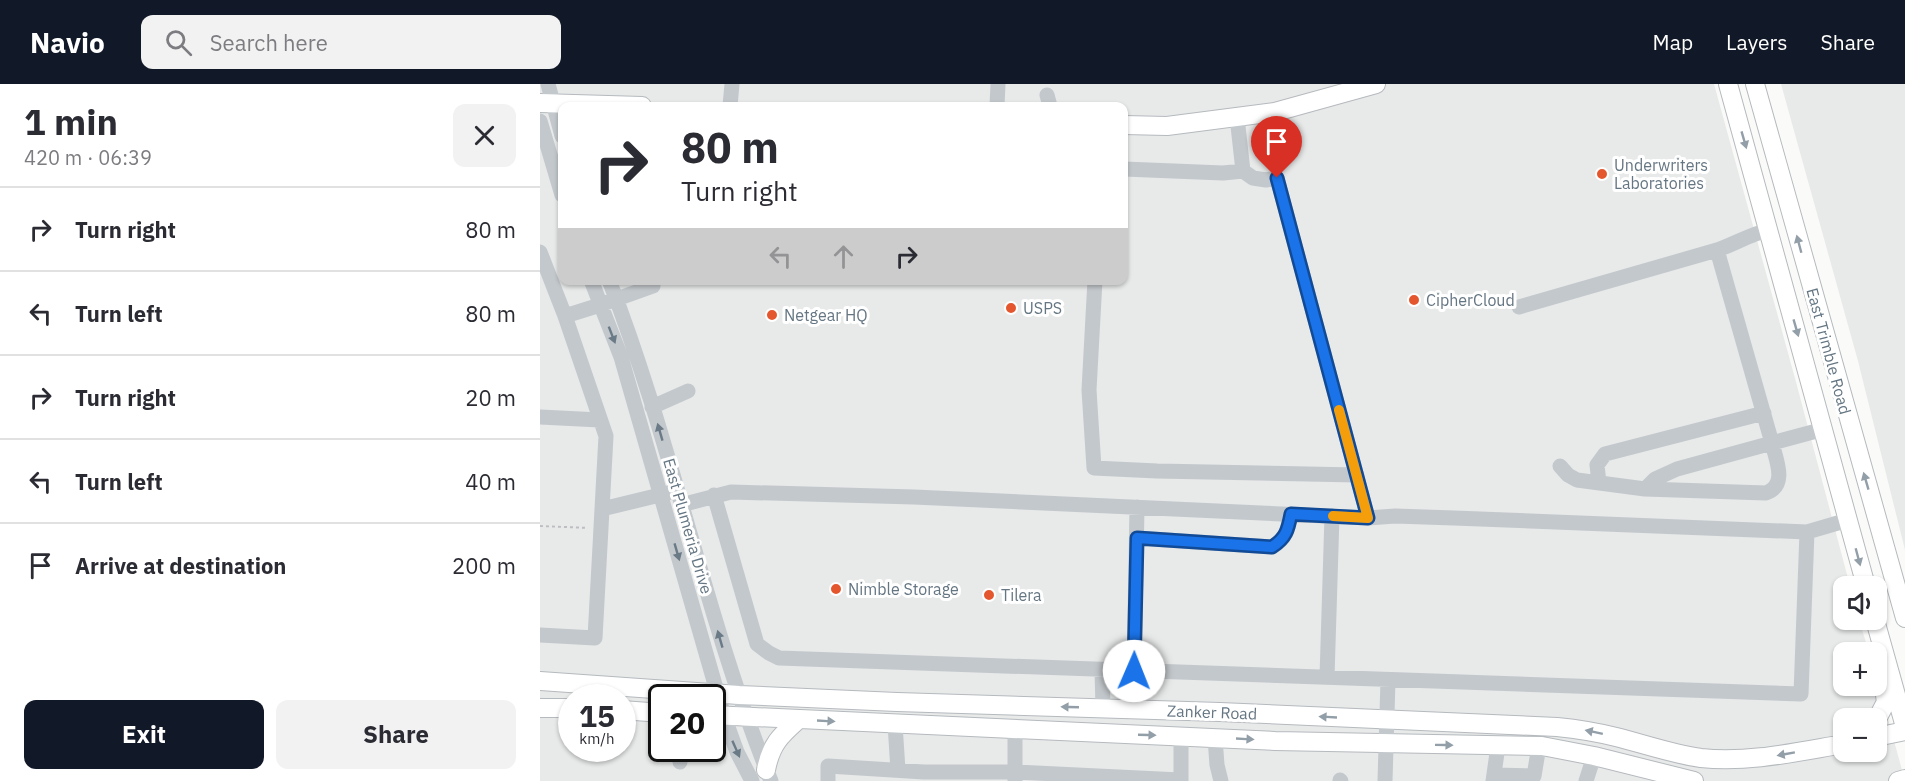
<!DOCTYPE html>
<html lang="en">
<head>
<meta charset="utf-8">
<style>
	:root { --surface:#fff; --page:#f2f2f3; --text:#2b2b33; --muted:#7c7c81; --line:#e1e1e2; --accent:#111827 }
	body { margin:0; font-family:"IBM Plex Sans",sans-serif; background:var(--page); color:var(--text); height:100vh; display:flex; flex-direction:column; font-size:22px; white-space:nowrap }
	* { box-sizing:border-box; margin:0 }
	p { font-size:20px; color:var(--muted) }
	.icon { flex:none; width:33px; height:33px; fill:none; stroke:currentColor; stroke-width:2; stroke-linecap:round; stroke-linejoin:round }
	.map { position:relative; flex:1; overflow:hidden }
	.side { display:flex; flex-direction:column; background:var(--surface); width:540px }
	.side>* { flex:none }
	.top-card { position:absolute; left:18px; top:18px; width:570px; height:183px; border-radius:12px; box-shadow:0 2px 4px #0004; background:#fff; color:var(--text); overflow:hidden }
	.controls { position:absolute; left:1293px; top:492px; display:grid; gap:12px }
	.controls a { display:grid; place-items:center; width:54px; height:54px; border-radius:12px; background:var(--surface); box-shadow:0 2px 4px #0004; font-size:30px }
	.speed { position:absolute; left:18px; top:600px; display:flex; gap:12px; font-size:30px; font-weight:700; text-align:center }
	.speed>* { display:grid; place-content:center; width:78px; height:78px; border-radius:50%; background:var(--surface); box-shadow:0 2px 4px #0004; line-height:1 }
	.speed small { font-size:15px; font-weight:400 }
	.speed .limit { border:3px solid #111; border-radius:9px; background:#fff; color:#111 }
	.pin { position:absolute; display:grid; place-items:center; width:51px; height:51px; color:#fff; margin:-62px -26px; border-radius:50% 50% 50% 0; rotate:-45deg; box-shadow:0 0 6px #0007 }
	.pin .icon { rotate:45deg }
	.me { position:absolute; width:66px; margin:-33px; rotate:1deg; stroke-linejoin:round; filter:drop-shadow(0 0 4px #0008) }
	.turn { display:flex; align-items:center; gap:21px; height:126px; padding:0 24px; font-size:27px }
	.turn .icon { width:78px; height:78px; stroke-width:2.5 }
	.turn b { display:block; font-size:42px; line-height:51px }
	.lanes { display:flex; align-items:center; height:57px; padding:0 24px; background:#0003; justify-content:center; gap:30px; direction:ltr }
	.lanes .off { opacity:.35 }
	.round { display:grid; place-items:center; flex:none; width:63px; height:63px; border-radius:12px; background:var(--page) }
	.summary { display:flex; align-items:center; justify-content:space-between; height:102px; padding:0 24px }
	h1 { font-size:36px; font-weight:700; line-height:45px }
	.primary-button { display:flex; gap:12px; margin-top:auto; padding:12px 24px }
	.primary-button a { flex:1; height:69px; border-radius:12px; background:var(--accent); color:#fff; font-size:24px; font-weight:700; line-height:69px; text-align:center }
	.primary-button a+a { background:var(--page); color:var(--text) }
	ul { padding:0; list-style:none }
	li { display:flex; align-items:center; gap:18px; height:84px; padding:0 24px; border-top:2px solid var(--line) }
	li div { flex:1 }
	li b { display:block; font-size:22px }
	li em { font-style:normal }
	header { display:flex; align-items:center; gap:36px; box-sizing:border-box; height:84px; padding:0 30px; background:var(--accent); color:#fff }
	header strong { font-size:28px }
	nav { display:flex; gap:33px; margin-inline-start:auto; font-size:21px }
	.search { width:420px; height:54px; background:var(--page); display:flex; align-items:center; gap:15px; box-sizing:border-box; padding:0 21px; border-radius:12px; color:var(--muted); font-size:22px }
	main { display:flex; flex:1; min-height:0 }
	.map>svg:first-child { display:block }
	.built { fill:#e8e9e9; fill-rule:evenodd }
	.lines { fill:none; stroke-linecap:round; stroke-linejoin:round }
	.major-casing { stroke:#b5babe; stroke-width:20 }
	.path { stroke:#bbbfc2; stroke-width:2; stroke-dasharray:3 3; stroke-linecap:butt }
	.minor { stroke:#c3c8cc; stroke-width:15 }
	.major { stroke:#fff; stroke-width:18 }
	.oneway { fill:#939fa8 }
	.oneway2 { fill:#6a7a87 }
	.route-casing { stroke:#114b97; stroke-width:15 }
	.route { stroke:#1a73e8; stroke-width:10 }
	.slow { stroke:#f59e0b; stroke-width:10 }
	.poi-dot { fill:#e4572e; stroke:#fff; stroke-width:2 }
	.labels { text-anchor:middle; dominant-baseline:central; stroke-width:6; stroke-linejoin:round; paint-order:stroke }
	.poi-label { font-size:16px; fill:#657683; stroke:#fff; text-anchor:start }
	.street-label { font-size:16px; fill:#657683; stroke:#fff }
</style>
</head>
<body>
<header>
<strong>Navio</strong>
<div class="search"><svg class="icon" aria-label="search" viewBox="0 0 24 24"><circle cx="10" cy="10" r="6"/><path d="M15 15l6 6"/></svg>Search here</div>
<nav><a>Map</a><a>Layers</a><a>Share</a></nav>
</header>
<main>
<section class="side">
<div class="summary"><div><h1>1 min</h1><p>420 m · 06:39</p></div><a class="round"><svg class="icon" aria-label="close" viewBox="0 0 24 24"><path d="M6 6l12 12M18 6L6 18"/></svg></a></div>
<ul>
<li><svg class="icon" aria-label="right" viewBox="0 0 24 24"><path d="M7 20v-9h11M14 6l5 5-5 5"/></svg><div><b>Turn right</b></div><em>80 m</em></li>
<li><svg class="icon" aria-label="left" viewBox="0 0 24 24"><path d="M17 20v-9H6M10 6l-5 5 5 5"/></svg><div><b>Turn left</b></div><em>80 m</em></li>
<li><svg class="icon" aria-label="right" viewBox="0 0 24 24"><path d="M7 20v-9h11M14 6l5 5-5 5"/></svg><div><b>Turn right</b></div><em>20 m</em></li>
<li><svg class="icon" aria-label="left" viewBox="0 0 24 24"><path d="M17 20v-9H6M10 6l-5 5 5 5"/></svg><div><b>Turn left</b></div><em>40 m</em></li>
<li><svg class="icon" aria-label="arrive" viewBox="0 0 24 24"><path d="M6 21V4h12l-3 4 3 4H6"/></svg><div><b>Arrive at destination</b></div><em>200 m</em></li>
</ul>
<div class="primary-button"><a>Exit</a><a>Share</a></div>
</section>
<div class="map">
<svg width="1365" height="697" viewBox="0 0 1365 697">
	<rect width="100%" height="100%" fill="#fafaf8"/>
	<path class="built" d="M0,0H1174L1256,298L1310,502H1304V536H1319L1329,568H1304V602H1336L1337,595L1365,697H0ZM22,22H584V196H22ZM32,614H82V664H32ZM122,614H172V664H122ZM1304,634H1336V668H1304Z
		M1241,0H1365V466L1318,277Z"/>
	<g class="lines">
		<g class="major-casing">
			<path id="major" d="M1188,0L1326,502
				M1215,0L1365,534
				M0,19L102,22
				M584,41L627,42L735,28L836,0
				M1335,536L1365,643
				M0,597L199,611L357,618L680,628L1017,643C1037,645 1056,648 1076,653C1104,660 1132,670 1161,674C1209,679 1256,668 1304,660
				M0,624H32
				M82,626L122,629
				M172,631L735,657L1002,662L1054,672L1154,697
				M1336,637L1346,618L1343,597
				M1336,653L1365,647
				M226,686C231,660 240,652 259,635
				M1358,697L1365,695"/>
		</g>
		<path class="path" d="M0,442L48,444"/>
		<path class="minor" d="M8,0L22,52
			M507,11L510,22
			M190,22L192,0
			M457,22L458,0
			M697,33L703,87
			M0,37L22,111
			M584,85L683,89L703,87L713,94L726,96L737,94L828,434
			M1177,166L1232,359L1284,345
			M0,168L25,232L66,352L55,554L0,551
			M51,196L81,273L184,632L197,668L212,697
			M69,196C133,360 165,534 231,697
			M555,196L549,306L554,384L617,387L817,391
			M979,223L1177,166C1195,160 1210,150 1229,146
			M25,232L60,221L113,202
			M112,323L148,307
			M0,333L60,336
			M1020,382L1028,391L1037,396L1105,405L1226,409C1248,401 1236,376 1232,359L1137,385L1115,395L1105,405
			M1059,399L1057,381L1065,370L1224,329
			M174,411L217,560L229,569L239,574L1261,610L1267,448
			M141,421L191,408L374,413L828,434L855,432L914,434L1267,448L1308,436
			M62,425L128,409
			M597,454L732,463C746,455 748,446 751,430
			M562,586L563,624
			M594,587L597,423
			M787,593L792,432
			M355,640L358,686
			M675,654L677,681L681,697
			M140,678L141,664
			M954,691L994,692L999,662
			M475,696V645
			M800,696L801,697
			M288,697V682L384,688H475L640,696
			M641,697V652
			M845,697L848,596
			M953,697L958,662
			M1046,697L1054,672"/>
		<use href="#major" class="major"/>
	</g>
	<defs><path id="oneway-solid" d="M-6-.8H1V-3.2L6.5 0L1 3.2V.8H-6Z" transform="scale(1.5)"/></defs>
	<g class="oneway">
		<use href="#oneway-solid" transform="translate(1204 56) rotate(74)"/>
		<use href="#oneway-solid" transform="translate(1259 160) rotate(-105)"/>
		<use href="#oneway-solid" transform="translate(1256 244) rotate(74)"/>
		<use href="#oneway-solid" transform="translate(1326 397) rotate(-106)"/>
		<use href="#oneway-solid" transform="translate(1318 473) rotate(75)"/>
		<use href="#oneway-solid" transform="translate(530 623) rotate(-178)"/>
		<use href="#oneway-solid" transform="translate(788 633) rotate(-177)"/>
		<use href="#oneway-solid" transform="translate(286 637) rotate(3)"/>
		<use href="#oneway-solid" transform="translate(1054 648) rotate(-168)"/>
		<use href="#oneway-solid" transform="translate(607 651) rotate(2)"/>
		<use href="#oneway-solid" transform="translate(705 655) rotate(3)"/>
		<use href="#oneway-solid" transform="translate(904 661) rotate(1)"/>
		<use href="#oneway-solid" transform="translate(1246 670) rotate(170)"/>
	</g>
	<g class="oneway2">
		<use href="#oneway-solid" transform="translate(72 251) rotate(69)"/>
		<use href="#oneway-solid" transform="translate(120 348) rotate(-106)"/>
		<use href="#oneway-solid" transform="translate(137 468) rotate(74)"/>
		<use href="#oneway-solid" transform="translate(180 555) rotate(-106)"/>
		<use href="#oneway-solid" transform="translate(196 665) rotate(66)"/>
	</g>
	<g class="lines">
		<g class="route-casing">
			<path id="route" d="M594,587L597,454L732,463C746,454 748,446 751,430L828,434L737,94"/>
		</g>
		<use href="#route" class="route"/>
		<path class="slow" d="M793,432L828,434L799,326"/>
	</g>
	<g class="poi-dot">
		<circle cx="1062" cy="90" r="6"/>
		<circle cx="874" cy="216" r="6"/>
		<circle cx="471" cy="224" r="6"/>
		<circle cx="232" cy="231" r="6"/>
		<circle cx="296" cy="505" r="6"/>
		<circle cx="449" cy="511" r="6"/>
	</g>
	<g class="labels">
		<g class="poi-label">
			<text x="1074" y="81">Underwriters<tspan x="1074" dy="18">Laboratories</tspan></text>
			<text x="886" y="216">CipherCloud</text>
			<text x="483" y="224">USPS</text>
			<text x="244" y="231">Netgear HQ</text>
			<text x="308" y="505">Nimble Storage</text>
			<text x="461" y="511">Tilera</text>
		</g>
		<g class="street-label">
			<text transform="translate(1289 267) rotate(75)">East Trimble Road</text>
			<text transform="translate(148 442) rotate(74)">East Plumeria Drive</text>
			<text transform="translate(672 628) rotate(2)">Zanker Road</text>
		</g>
	</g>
</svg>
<div class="controls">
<a><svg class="icon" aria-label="sound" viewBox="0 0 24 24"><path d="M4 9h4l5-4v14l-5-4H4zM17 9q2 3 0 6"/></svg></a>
<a>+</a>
<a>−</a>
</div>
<div class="speed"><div>15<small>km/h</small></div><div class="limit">20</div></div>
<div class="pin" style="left:737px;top:94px;background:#d93025"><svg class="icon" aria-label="arrive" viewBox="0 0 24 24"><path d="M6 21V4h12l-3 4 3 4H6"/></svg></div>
<svg class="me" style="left:594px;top:587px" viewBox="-20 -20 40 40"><circle r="19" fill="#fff"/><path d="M0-13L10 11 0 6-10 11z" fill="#1a73e8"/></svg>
<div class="top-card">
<div class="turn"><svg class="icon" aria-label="right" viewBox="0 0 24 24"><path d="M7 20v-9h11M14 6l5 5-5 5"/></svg><div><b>80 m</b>Turn right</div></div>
<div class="lanes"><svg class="icon off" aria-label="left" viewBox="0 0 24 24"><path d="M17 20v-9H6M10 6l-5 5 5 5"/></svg><svg class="icon off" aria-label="ahead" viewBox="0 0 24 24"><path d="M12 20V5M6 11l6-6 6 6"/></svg><svg class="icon" aria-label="right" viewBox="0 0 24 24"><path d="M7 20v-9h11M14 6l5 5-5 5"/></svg></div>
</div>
</div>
</main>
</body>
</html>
